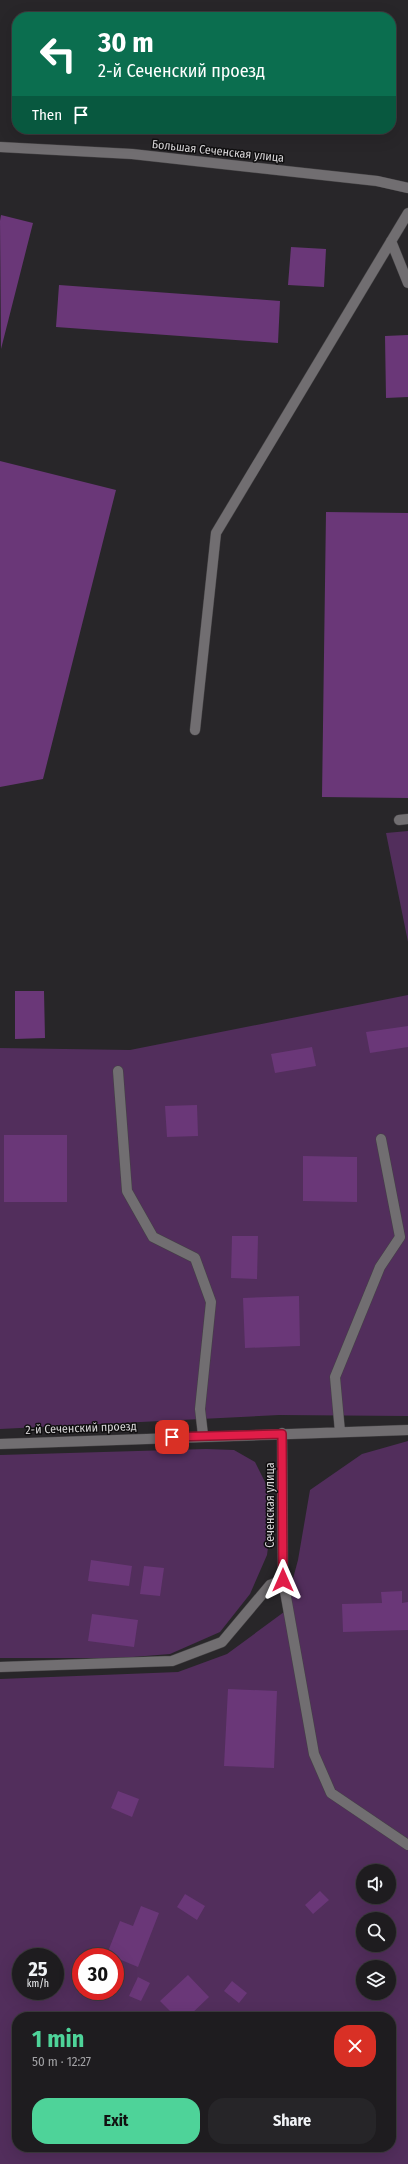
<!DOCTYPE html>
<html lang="en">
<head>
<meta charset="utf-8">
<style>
	:root { --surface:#1e1c1f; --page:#262528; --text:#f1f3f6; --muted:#a1a1a4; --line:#3c3a3d; --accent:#4ed399 }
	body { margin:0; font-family:"Fira Sans Condensed",sans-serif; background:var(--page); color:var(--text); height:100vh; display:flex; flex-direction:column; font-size:15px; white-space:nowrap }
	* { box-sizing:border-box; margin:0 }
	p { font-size:13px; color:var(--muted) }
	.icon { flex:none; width:22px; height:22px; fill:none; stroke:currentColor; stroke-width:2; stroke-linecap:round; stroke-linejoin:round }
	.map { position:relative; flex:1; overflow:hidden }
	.drawer { position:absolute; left:12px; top:2012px; width:384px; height:140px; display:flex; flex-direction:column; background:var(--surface); border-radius:16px; box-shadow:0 4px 16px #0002,0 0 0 1px var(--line) }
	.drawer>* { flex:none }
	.hud { position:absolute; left:12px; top:12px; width:384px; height:122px; border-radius:16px; box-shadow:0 4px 16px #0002,0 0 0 1px var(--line); background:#0b6e4f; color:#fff; overflow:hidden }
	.fabs { position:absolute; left:356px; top:1864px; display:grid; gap:8px }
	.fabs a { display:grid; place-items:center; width:40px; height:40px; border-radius:50%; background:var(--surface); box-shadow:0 4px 16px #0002,0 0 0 1px var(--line); font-size:20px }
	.speed { position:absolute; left:12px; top:1948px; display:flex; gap:8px; font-size:20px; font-weight:700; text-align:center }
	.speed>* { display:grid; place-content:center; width:52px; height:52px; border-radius:50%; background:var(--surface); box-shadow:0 4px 16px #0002,0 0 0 1px var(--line); line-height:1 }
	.speed small { font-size:10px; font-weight:400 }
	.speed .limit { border:6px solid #d22; background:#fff; color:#111 }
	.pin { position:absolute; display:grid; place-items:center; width:34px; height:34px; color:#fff; margin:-17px; border-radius:8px; box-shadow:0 2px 6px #0006 }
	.me { position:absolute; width:44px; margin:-22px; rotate:0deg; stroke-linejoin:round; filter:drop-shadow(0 0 3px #0008) }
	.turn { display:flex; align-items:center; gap:14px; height:84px; padding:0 20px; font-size:18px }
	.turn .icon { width:52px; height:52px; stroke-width:2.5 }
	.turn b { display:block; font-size:28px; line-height:34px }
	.then { display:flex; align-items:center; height:38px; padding:0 20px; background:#0003; gap:8px; font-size:15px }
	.round { display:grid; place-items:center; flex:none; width:42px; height:42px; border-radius:16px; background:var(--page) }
	.summary { display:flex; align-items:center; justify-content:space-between; height:68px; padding:0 20px }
	h1 { font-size:24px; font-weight:700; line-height:30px; color:var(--accent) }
	.action { display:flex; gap:8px; margin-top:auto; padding:8px 20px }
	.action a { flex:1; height:46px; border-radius:16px; background:var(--accent); color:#111; font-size:16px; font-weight:700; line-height:46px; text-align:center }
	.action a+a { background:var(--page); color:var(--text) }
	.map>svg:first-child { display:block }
	.green { fill:#522e5c; fill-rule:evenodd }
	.building { fill:#6a3778 }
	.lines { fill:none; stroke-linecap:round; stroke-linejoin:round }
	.minor-casing { stroke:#444244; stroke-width:11 }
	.minor { stroke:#716e71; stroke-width:10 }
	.route-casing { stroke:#92132f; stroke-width:10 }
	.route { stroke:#e11d48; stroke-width:7 }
	.labels { text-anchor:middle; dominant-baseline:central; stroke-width:3; stroke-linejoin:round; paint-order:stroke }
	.street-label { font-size:12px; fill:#d7d5d7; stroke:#100f10 }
</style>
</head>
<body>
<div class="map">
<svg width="408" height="2164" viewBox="0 0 408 2164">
	<rect width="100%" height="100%" fill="#282629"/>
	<path class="green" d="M408,831V942L386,833Z
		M408,995V1416L279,1415L0,1429V1048L130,1050Z
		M408,1441V2164H0V1679L178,1672L227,1654L284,1612L298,1560L310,1490L362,1454ZM363,1871H389V1897H363ZM363,1919H389V1945H363ZM21,1957H55V1991H21ZM81,1957H115V1991H81ZM363,1967H389V1993H363ZM17,2017H391V2147H17Z
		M206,1449L234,1450L255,1462L266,1484L272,1517L267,1555L250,1594L220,1632L170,1654L121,1658H0V1455Z"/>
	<path class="building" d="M1,215L33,223L1,349L0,221Z
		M291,247L326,249L324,287L288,285Z
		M59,285L280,301L278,343L56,327Z
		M408,335V397L386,398L385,336Z
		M0,461L116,490L43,779L0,787Z
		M326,512L408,513V798L322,797Z
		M15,991H44L45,1038L15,1039Z
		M408,1026V1047L370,1053L366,1032Z
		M312,1047L316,1066L275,1073L271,1054Z
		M197,1105L198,1136L167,1137L165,1106Z
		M4,1135H67V1202H4Z
		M303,1156L357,1157V1202L303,1201Z
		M232,1236H258L257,1279L231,1278Z
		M299,1296L300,1346L245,1348L243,1298Z
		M91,1560L132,1566L129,1586L88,1581Z
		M144,1566L164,1568L160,1596L140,1594Z
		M402,1591V1603L408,1602V1630L343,1632L342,1604L382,1603L381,1592Z
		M92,1614L138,1620L134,1647L88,1641Z
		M228,1689L277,1691L274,1768L224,1766Z
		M118,1791L139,1799L132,1817L111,1808Z
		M320,1891L329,1900L313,1914L305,1905Z
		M185,1894L205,1906L197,1920L177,1907Z
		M141,1906L159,1913L138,1967L107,1954L120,1921L133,1926Z
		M188,1975L209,1997L188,2017H176L160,2001Z
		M138,1977L150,1983L141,2001L129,1996Z
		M232,1981L247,1993L239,2003L224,1991Z"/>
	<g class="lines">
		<g class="minor-casing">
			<path id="minor" d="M0,147L132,154L377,181L408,188
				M391,241L408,283
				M195,730L216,533L408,213
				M399,820L408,819
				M118,1071L127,1191L153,1237L195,1258L211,1302L200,1409L203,1435
				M340,1432L335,1377L380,1267L400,1237L381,1139
				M282,1433L283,1580L314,1754L331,1793L408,1845
				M0,1444L408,1430
				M0,1667L172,1661L222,1642L270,1585L283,1580"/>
		</g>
		<use href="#minor" class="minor"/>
	</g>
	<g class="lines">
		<g class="route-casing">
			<path id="route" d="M172,1437L282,1434L283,1580"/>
		</g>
		<use href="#route" class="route"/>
	</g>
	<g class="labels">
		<g class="street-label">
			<text transform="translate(218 151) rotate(6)">Большая Сеченская улица</text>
			<text transform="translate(81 1428) rotate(-2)">2-й Сеченский проезд</text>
			<text transform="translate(270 1505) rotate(-90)">Сеченская улица</text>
		</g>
	</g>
</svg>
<div class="fabs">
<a><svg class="icon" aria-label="sound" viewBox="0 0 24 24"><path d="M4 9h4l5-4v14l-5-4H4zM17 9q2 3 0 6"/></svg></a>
<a><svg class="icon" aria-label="search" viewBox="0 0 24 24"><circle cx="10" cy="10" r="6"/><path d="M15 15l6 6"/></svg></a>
<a><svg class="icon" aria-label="layers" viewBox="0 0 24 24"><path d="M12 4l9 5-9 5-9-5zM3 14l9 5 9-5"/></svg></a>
</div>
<div class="speed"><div>25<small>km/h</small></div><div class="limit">30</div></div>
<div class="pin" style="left:172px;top:1437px;background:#d93025"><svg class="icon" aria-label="arrive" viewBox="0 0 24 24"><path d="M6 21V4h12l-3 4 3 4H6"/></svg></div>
<svg class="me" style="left:283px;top:1580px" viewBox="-20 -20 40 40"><path d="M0-17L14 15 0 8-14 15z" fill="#e11d48" stroke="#fff" stroke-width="4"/></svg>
<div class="hud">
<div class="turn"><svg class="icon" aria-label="left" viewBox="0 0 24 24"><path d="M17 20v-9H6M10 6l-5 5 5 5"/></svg><div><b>30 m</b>2-й Сеченский проезд</div></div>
<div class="then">Then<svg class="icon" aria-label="arrive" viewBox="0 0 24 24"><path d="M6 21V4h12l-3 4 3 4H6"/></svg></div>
</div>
<section class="drawer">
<div class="summary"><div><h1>1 min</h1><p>50 m · 12:27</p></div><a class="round" style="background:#d93025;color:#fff"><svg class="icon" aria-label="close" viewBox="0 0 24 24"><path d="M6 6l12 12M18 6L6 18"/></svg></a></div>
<div class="action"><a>Exit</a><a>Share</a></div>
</section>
</div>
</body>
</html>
